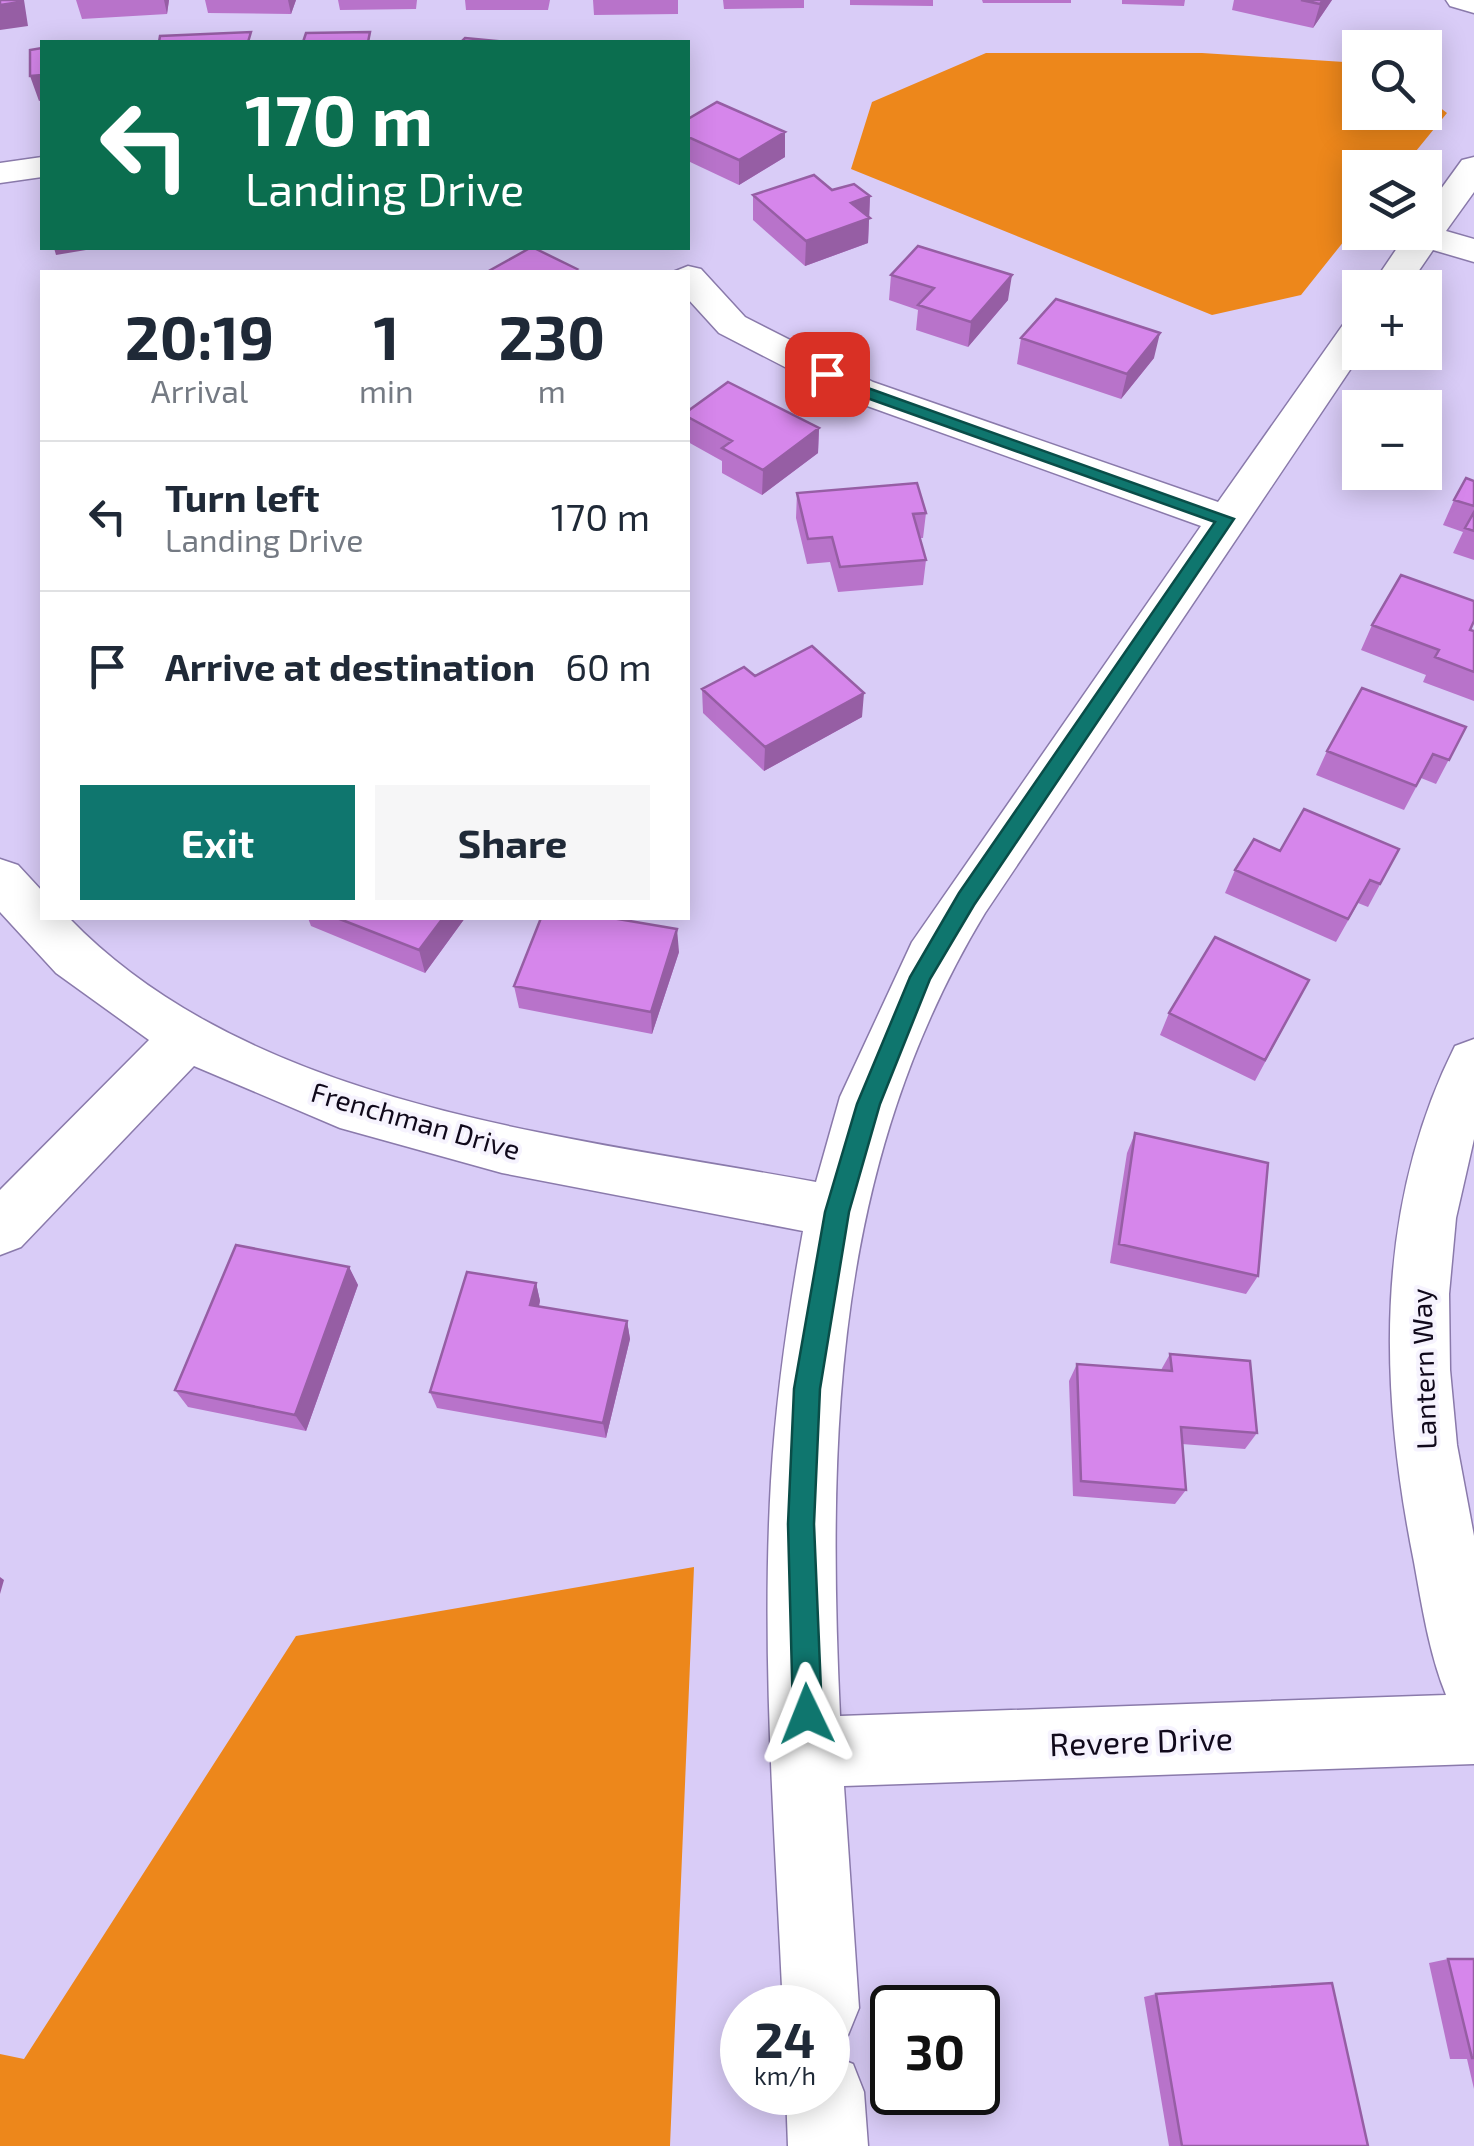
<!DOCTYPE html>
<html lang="en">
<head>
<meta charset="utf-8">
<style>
	:root { --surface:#fff; --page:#f6f6f7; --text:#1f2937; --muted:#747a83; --line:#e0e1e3; --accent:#0f766e }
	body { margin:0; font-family:"Exo 2",sans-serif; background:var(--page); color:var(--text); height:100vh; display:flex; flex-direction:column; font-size:38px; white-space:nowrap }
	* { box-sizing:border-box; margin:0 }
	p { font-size:32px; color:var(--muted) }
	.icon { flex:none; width:55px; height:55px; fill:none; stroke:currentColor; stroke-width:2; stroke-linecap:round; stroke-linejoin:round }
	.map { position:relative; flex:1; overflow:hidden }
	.side { position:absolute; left:40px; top:270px; width:650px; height:650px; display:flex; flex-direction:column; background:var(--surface); border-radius:0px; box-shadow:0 5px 25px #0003 }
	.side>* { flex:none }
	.top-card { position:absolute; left:40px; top:40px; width:650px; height:210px; border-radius:0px; box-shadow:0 5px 25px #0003; background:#0b6e4f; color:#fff; overflow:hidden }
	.tools { position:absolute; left:1342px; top:30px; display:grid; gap:20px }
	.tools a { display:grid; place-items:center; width:100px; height:100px; border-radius:0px; background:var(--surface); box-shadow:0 5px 25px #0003; font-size:50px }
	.speed { position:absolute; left:720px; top:1985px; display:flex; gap:20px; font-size:50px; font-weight:700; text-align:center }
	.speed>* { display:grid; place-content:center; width:130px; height:130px; border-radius:50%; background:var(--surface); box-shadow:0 5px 25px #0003; line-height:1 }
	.speed small { font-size:25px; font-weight:400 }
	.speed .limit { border:5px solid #111; border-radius:15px; background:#fff; color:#111 }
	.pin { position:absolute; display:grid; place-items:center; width:85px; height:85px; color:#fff; margin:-42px; border-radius:20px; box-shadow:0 5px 15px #0006 }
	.me { position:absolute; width:110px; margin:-55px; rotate:358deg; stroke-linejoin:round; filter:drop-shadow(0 0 8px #0008) }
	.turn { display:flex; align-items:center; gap:35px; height:210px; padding:0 40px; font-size:45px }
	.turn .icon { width:130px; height:130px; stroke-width:2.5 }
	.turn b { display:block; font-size:70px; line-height:85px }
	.eta { display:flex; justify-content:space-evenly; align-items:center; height:170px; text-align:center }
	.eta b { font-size:60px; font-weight:700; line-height:70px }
	.action { display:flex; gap:20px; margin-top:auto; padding:20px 40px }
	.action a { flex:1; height:115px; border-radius:0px; background:var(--accent); color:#fff; font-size:40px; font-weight:700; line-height:115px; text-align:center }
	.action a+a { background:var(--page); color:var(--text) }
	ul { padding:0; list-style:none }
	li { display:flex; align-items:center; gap:30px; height:150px; padding:0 40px; border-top:2px solid var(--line) }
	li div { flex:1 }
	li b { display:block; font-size:38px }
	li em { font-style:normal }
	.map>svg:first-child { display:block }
	.forest { fill:#ed871b }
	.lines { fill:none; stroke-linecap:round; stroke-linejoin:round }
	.minor-casing { stroke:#8a7aab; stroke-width:3 }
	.minor { fill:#fff; fill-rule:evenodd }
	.wall { fill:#b873ca }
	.shaded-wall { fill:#965ea4 }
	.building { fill:#d686eb; stroke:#965ea4; stroke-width:2.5 }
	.route { fill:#0f766e; stroke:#0a4d48; stroke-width:2.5 }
	.labels { text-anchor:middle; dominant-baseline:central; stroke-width:8; stroke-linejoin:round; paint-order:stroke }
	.street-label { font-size:28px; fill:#10091b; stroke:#f6f3fe }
	.near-street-label { font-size:32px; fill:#10091b; stroke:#f6f3fe }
</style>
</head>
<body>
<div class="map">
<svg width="1474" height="2146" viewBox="0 0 1474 2146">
	<rect width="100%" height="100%" fill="#d9ccf7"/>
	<path class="forest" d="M986,53H1202L1360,63V112H1425V96L1447,113L1403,167L1360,168V221L1301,295L1212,315L851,169L872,102Z
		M694,1567L670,2146H0V2054L24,2059L296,1636Z"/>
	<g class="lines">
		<g class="minor-casing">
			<path id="minor" d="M1446,0H1474V13L1450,6Z
				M42,157V177L0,183V163Z
				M1474,157V192L1446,231L1474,239V262L1433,250L1407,288H1370L1408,232H1425V211L1462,160Z
				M688,266L701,269L745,317L873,382L1218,502L1347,319L1360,316L1362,352L985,913C834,1163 827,1432 840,1716L1446,1695C1429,1653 1422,1606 1414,1562C1379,1388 1374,1208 1455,1046L1474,1039V1139L1456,1218L1449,1294L1450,1370L1457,1445L1474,1536V1764L844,1786L859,2008L848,2035L828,2043V2008H783C775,1833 761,1656 771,1481C776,1397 788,1314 803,1231L502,1173L340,1128L194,1066L21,1247L0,1255V1190L149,1040L56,973L0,912V859L18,865L42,891V918H69C253,1108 568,1136 816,1182L840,1097L912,942L1201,526L845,398L719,333L688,299V272H673Z
				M828,2054L853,2064L864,2092L868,2146H788L786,2092H828Z"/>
		</g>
		<use href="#minor" class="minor"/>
	</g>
	<path class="wall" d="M76,0H169L167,14L82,19Z
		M205,0H296L291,14L208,13Z
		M338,0H417L416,9L340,10Z
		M465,0H550L548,10H466Z
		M593,0H678V14L594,15Z
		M723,0H804V8L724,9Z
		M850,0H933V6L850,5Z
		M982,0H1071V3H983Z
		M1122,0H1185L1184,6L1122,4Z
		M1234,0H1332L1313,28L1232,10Z
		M688,119L785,132V157L739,185L688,161Z
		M832,190L870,196L868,243L805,266L753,220V195Z
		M891,275L1008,300L968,347L916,330L918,310L889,300Z
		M1021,338L1154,358L1121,399L1017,364Z
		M688,411L819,428L818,453L762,495L722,473V461L688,442Z
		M1474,481V560L1453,553L1463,532L1443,525L1454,500Z
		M797,493L926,513L923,538H920L926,560L923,585L838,592L830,562L807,564L796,518Z
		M1372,625L1474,632V701L1423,682L1426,675L1361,650Z
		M755,676L862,717L764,771L703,713L702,689Z
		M1466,727L1436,784L1421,778L1404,810L1316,775L1327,751Z
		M1399,849L1368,907L1358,903L1336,942L1225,893L1235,870L1280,851Z
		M308,918H465L425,973L311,926Z
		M679,952L652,1034L519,1008L514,986Z
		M1309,980L1255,1081L1160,1035L1169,1013Z
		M1135,1133L1258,1276L1246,1294L1110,1263L1127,1153Z
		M349,1267L358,1285L306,1431L188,1407L175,1390Z
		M536,1283L540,1301L539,1307L627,1321L630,1339L606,1438L437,1408L430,1392Z
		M1170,1354L1257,1433L1245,1449L1182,1444L1186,1490L1175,1504L1073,1496L1069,1381L1077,1364L1161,1370Z
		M1448,1959H1474V2089L1467,2059H1450L1429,1963Z
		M1156,1994L1368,2146H1169L1144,1997Z"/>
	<path class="shaded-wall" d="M19,0H24L28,26L0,30V5Z
		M164,0H169L167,14Z
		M288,0H296L291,14Z
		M1323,0H1332L1313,28L1320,4Z
		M42,75V100L39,101L30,76Z
		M785,132V157L739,185V160Z
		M870,196L868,243L805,266L806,241L851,203Z
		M54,248H98L56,255Z
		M1012,275L1008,300L968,347L971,322Z
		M1160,333L1154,358L1121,399L1127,374Z
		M819,428L818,453L762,495L763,470Z
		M864,693L862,717L764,771L765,747Z
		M443,918H465L425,973L419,950Z
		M677,929L679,952L652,1034L651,1012Z
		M349,1267L358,1285L306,1431L295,1415Z
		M536,1283L540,1301L534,1323L530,1305Z
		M627,1321L630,1339L606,1438L603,1423Z
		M0,1577L4,1580L0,1594Z"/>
	<path class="building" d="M0,0H19L20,2L0,5Z
		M1301,0H1323L1320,4Z
		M251,32L248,42H159L160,36Z
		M370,32L368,42H303L306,33Z
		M465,38L507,42H461Z
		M42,48V75L30,76V50Z
		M717,102L785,132L739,160L688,137V119Z
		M814,175L832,190L854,184L870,196L851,203L870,218L806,241L753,195Z
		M918,246L1012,275L971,322L918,305L934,288L891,275Z
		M530,248H534L577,269L572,272H487Z
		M1056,299L1160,333L1127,374L1021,338Z
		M728,382L819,428L763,470L722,448L732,441L688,417V411Z
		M1466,478L1474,481V506L1454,500Z
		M917,483L926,513L913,514L926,560L840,567L832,537L808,539L797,493Z
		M1474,512V531L1465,528Z
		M1401,575L1474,601V621L1470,630L1474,631V672L1435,657L1439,650L1372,625Z
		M812,646L864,693L765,747L702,689L744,667L755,676Z
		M1362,688L1466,727L1449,760L1433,754L1416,786L1327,751Z
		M1304,809L1399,849L1380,884L1370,880L1348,919L1235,870L1254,839L1280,851Z
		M337,918H443L419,950Z
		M541,918H612L677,929L651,1012L514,986Z
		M1215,937L1309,980L1265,1060L1169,1013Z
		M1135,1133L1268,1163L1258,1276L1119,1244Z
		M236,1245L349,1267L295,1415L175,1390Z
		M467,1272L536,1283L530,1305L627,1321L603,1423L430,1392Z
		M1170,1354L1250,1361L1257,1433L1181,1427L1186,1490L1081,1481L1077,1364L1172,1371Z
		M1448,1959H1474V2058H1472Z
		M1332,1983L1368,2146H1182L1156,1994Z"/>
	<path class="route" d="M822,371H833L865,387L1234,519L974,905L930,979L880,1104L849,1212L820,1389L814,1524L822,1714L817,1724L807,1728L797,1724L793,1714L788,1524L794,1389L825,1212L857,1104L910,977L959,893L1215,522L853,393L822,377Z"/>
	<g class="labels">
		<g class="street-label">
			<text transform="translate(416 1120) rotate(16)">Frenchman Drive</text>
			<text transform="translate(1423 1369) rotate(-92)">Lantern Way</text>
		</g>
		<g class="near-street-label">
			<text transform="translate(1141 1740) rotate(-2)">Revere Drive</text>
		</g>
	</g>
</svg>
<div class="tools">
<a><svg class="icon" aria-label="search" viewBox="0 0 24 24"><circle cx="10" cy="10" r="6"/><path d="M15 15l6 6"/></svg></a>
<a><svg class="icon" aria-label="layers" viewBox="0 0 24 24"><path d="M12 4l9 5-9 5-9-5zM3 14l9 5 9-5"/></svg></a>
<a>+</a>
<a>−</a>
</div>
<div class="speed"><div>24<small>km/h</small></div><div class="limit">30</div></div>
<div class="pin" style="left:827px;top:374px;background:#d93025"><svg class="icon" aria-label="arrive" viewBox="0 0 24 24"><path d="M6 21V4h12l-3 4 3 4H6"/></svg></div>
<svg class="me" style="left:807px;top:1714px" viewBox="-20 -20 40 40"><path d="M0-17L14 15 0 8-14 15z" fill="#0f766e" stroke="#fff" stroke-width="4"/></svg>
<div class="top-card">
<div class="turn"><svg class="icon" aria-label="left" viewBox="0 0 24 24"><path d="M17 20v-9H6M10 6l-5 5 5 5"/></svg><div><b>170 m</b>Landing Drive</div></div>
</div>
<section class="side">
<div class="eta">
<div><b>20:19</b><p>Arrival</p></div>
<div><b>1</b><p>min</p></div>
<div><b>230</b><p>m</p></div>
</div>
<ul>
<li><svg class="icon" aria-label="left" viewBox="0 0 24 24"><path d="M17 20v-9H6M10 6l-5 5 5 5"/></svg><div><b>Turn left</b><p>Landing Drive</p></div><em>170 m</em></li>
<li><svg class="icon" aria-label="arrive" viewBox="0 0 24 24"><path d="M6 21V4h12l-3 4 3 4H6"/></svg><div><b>Arrive at destination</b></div><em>60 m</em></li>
</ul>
<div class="action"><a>Exit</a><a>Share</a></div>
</section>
</div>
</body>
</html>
